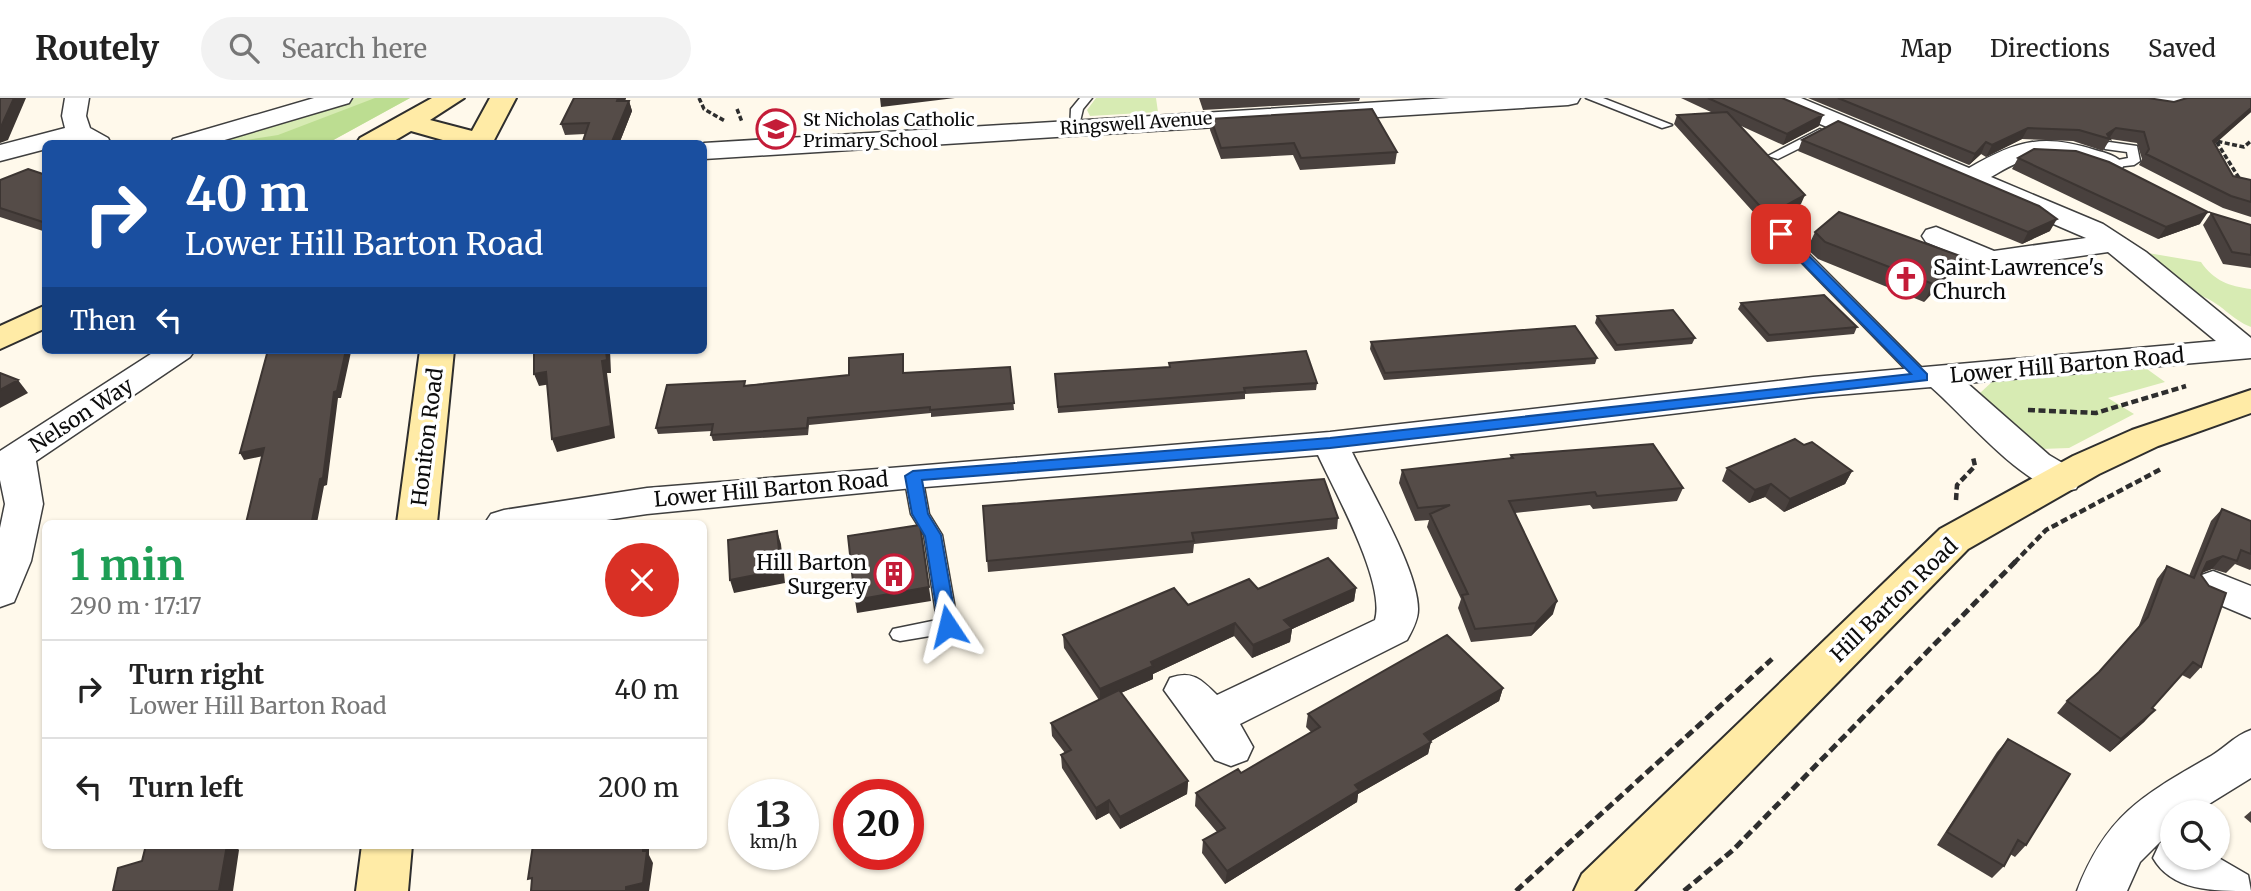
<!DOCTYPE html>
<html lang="en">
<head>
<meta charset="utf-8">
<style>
	:root { --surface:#fff; --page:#f2f2f2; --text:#222; --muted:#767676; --line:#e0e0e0 }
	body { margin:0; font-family:Merriweather,serif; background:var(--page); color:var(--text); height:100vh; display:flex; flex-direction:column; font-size:26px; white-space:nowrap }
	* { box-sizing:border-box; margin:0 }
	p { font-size:23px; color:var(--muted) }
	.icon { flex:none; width:38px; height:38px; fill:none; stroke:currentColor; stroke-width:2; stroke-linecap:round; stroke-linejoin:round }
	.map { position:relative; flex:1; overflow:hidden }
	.details { position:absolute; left:42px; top:422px; width:665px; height:329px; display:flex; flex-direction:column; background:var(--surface); border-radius:10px; box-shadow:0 2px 5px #0004 }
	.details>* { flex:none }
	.guide { position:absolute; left:42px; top:42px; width:665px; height:214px; border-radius:10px; box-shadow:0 2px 5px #0004; background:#1a4fa0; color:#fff; overflow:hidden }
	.buttons { position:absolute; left:2160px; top:702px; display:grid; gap:14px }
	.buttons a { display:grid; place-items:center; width:70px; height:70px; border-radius:50%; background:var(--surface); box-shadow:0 2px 5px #0004; font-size:35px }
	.speed { position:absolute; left:728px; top:681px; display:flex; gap:14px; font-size:35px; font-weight:700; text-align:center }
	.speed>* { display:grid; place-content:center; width:91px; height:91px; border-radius:50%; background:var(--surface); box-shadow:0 2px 5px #0004; line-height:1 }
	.speed small { font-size:18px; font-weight:400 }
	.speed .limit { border:10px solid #d22; background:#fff; color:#111 }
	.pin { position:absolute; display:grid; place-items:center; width:60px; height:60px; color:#fff; margin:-30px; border-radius:14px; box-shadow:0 4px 10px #0006 }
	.me { position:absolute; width:77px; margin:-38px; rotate:350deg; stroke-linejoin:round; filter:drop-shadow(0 0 5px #0008) }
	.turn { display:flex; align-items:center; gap:24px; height:147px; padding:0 28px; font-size:32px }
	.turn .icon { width:91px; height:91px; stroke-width:2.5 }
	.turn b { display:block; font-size:49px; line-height:60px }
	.then { display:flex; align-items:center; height:66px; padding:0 28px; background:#0003; gap:14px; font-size:26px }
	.round { display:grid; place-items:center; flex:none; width:74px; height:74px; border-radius:37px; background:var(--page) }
	.summary { display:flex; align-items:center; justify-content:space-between; height:119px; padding:0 28px }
	h1 { font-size:42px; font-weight:700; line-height:52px; color:#1e9e55 }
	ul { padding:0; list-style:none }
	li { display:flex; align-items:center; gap:21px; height:98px; padding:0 28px; border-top:2px solid var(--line) }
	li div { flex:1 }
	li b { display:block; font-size:26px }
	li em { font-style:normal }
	header { display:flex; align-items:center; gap:42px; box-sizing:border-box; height:98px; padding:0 35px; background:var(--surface); border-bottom:2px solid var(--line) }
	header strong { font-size:33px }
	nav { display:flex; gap:38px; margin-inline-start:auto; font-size:24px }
	.search { width:490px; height:63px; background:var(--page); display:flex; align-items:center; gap:18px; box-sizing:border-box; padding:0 24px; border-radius:38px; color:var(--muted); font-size:26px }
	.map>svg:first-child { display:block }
	.green { fill:#d7ebb3 }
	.forest { fill:#bcdd91 }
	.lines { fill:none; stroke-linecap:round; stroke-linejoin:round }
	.service-casing { stroke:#3f3f3f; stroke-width:3 }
	.minor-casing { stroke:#3f3f3f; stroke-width:3 }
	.secondary-casing { stroke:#2e2e2e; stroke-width:4 }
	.path-far2 { stroke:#2e2e2e; stroke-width:3.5; stroke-dasharray:5 2.5; stroke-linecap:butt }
	.path-far1 { stroke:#2e2e2e; stroke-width:4.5; stroke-dasharray:7 3.5; stroke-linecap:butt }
	.path { stroke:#2e2e2e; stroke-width:5; stroke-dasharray:9 4.5; stroke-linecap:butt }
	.service { fill:#fff; fill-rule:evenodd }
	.minor { fill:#fff; fill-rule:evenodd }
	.secondary { fill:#ffeba6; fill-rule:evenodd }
	.wall { fill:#49413e }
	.shaded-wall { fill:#3c3532 }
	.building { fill:#554c48; stroke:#3c3532; stroke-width:2 }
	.route { fill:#1a73e8; stroke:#114b97; stroke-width:2 }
	.labels { text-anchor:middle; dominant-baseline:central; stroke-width:7; stroke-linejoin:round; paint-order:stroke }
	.far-poi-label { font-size:18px; fill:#0c0c0c; stroke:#fff; text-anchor:start }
	.far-street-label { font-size:18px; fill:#0c0c0c; stroke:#fff }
	.poi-label { font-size:21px; fill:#0c0c0c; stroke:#fff; text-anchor:start }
	.street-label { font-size:21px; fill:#0c0c0c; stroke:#fff }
</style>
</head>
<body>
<header>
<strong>Routely</strong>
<div class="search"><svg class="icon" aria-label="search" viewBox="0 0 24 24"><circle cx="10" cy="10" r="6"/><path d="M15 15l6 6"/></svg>Search here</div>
<nav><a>Map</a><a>Directions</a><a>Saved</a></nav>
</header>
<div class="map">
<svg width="2251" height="793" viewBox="0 0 2251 793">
	<rect width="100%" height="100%" fill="#fff9eb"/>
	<path class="green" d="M355,0H410L328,45L209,46L309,17Z
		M1096,0H1156L1158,14L1090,18L1087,12Z
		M2148,155L2201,164C2214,183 2229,188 2251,191V229C2232,222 2220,204 2201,198Z
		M2147,271L2165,284L2108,300L2134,316L2069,350L2041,351L1986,308L1980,295L1993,283Z"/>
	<path class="forest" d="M375,0H410L328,45H228L278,37Z"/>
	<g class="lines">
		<g class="service-casing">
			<path id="service" d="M1080,0H1092L1083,11L1078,32H1070L1071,11Z
				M1586,0H1603L1672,27L1662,30Z
				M1820,31L1826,35L1824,38L1778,61L1768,58Z
				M2109,44L2137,48L2140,63L2134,67L2108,70V64L2128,60L2127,54L2105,51L2103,48Z
				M1802,130L1809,134L1807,137L1792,139L1928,276L1930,279L1928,282H1916L1774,136L1781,132Z
				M913,372L922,378L929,416L942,437L958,528L955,533L948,535L900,543L893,541L890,536L893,531L937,522L924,437L911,416L904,378Z"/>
		</g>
		<g class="minor-casing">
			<path id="minor" d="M65,0H89L86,18L90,30L108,40L111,46H81L76,43L46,46V51L0,63V47L65,30L62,18Z
				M314,0H352L349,5L211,46H170L173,41Z
				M1449,0H1580L1577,5L1568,7L704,61V45Z
				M1768,0H1801L1969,70C2016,43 2042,35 2095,52C2106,55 2118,58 2124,67L2120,73C2106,76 2097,70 2084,65C2044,51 2026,58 1991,79L2103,126L2146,154L2251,240V260L1967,285L2049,357L2076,373L2081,382L2076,391C2066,393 2059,395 2049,390C2007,370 1966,320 1931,289L1813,299L1352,354C1370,392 1419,473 1418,512C1418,522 1412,533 1407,542L1240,626L1253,649L1247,662L1231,668L1215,662L1164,592L1170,580C1192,572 1201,581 1217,597L1375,522C1386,485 1335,394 1318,357L913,390L647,416L586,425H485L491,416L504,412L647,390L1330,334L1813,279L2216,243L2108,154L1991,171L1926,144L1922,138L1926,132L1936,129L1994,153L2086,140L1771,5Z
				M2118,0H2191C2176,22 2142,10 2121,5Z
				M157,252H195L190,259L36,363L43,406L31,463L14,504L0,509V430L5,406L0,382V353Z
				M2213,473L2251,488V520L2199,498L2193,488L2199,478Z
				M2251,632V680L2196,714H2172V732L2140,764L2127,793H2077C2106,717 2143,697 2211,658C2226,649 2234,638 2251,632Z
				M2172,740V760L2217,759L2248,777L2251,793C2212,793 2172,793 2153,760L2160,745Z"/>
		</g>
		<g class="secondary-casing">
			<path id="secondary" d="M432,0H464L430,22L472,33L490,0H516L492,46H457L411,33L389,46H356L360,40Z
				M46,207V230L0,251V228Z
				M420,252H454L437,425H397Z
				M2251,292V315L2158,348L2099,376L1968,451L1634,793H1574L1582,776L1940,431L2073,358L2132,332Z
				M362,747H412L408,793H356Z"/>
		</g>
		<path class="path-far2" d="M699,0L704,11L725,23
			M737,11L742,24
			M2239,80L2216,43L2244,49L2251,43"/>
		<path class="path-far1" d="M2028,312L2096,315L2186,288
			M1956,402L1957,387L1975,368L1973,359
			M2014,465L2046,432L2163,370"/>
		<path class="path" d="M1516,793L1772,561
			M1684,793L1733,752L2016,463"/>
		<use href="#service" class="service"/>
		<use href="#minor" class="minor"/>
		<use href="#secondary" class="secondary"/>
	</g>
	<path class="wall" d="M574,0H626L625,3H629L632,13L619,46H582L585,36L565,37L561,26Z
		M1199,0H1360L1359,3L1203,12Z
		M1681,0H1782L1819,28L1783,47L1739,27L1801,106L1764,126L1674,26L1677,17L1713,15Z
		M1808,0H2148L2174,4L2251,0V14L2215,46L2233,78L2251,82V119L2223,110L2139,67L2142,61L2137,45L2110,41L2103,53L2073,43L2022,41L1986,59L1981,56L1969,67Z
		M1211,21L1397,54L1395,66L1300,72L1293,57L1221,61L1210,32Z
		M1802,42L2050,133L2022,146L1798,53Z
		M2018,60L2200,126L2158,141L2012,71Z
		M46,77V134L0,119V82Z
		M2211,115L2251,127V170L2223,166L2203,127Z
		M1815,134L1951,175L1924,204L1818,161L1807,151Z
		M1741,205L1857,229L1854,236L1767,244L1738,211Z
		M1597,218L1695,240L1692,246L1615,253L1595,225Z
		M1371,244L1597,260L1595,266L1384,282L1370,251Z
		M903,256L904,275L1010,269L1014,312L931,319V315L809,327L808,337L713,343L711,337L712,333L658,336L656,330L746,287L849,277Z
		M1169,265L1317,285L1316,292L1245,296V301L1058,315L1055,276L1169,269Z
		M1804,347L1852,373L1845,386L1784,414L1765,399L1749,405L1722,383L1727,370Z
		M1511,357L1683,390L1677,403L1593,411L1590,407L1515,415L1553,516L1531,538L1471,544L1458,510L1461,501L1427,429L1429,422L1415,423L1399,385L1402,372L1510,360Z
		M983,408L1338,420L1337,431L1194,446L1193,455L988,474Z
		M2222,411L2251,423V471L2250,472L2235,466L2226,475L2212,471L2203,474L2201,477V569L2190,581L2182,577L2152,610L2155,612L2144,624L2110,654L2057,615L2067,603L2099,574L2138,530L2157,481L2167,468L2189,478L2211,423Z
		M1356,490L1354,503L1292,531L1290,544L1252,560L1234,538L1153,576V581L1121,595L1188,683L1187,696L1120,731L1109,715L1096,722L1062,670L1061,657L1065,655L1052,638L1051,625L1099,602L1064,550L1063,537L1188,507L1258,491Z
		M1503,590L1499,603L1431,643L1428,656L1358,696L1357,704L1225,786L1202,755L1203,742L1217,734L1195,708L1196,695L1241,675L1311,634L1306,629L1308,616Z
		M2008,641L2026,747L2015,759L2010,756L2004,768L1992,780L1937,747L1997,654Z
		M2251,713V725L2244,719Z"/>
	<path class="shaded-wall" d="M14,0H26L8,42L0,45V31Z
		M618,0H626L620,14L617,3Z
		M880,0H955L881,9Z
		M629,3L632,13L619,46H611Z
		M2251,10V14L2205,54L2213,43Z
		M1823,17L1819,28L1783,47L1787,36Z
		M2028,30L2022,41L1986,59L1992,47Z
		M2116,30L2109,41L2107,36Z
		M1986,44L1981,56L1969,67L1975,56Z
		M1805,97L1801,106L1764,126L1768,117Z
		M2208,114L2200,126L2158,141L2166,129Z
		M2057,121L2050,133L2022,146L2028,134Z
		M1960,158L1951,175L1924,204L1933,186Z
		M345,252H350L351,254L341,300H338L327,387L324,388L317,425H308L334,294Z
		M606,252H610L611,275H607L615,340L557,354L552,341L602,263Z
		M546,274L551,286L539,288L534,276Z
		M18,282L28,295L0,310V292Z
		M264,350L268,357L244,362L240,355Z
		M1852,373L1845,386L1784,414L1790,401Z
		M1771,386L1765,399L1749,405L1755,392Z
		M920,427L931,503L857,515L855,502Z
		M777,433L781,446L785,485L734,495L730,482Z
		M2223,458L2212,471L2197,477L2207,464Z
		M1356,490L1354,503L1292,531L1290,544L1252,560L1253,547L1284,522Z
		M1557,503L1553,516L1531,538L1536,525Z
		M1235,525L1234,538L1153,576V581L1100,604V591L1151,564Z
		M1503,590L1499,603L1421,649L1424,636Z
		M2155,612L2144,624L2110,654L2121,641Z
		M1431,644L1428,656L1358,696L1357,704L1225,786L1227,773L1355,687Z
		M1188,683L1187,696L1120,731V719Z
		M1109,702V715L1096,722V710Z
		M227,747H235L239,752L233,793H219Z
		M643,747H649V757L653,765L649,793H626V789L643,753Z"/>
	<path class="building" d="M0,0H14L0,31Z
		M574,0H618L617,3H629L611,46H582L589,25L561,26Z
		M1708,0H1782L1823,17L1787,36Z
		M1838,0H2148L2174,4L2187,0H2251V10L2213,43L2233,78L2251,82V104L2231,98L2146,56L2149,51L2144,34L2116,30L2107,36L2110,41L2079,32L2028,30L1992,47L1986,44L1975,56Z
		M1372,11L1397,54L1301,60L1294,45L1221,50L1211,21Z
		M1727,14L1805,97L1768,117L1677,17Z
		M1838,23L2039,108L2057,121L2028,134L1802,42Z
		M2034,51L2076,53L2109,64L2208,114L2166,129L2018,60Z
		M28,71L46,77V125L0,110V82Z
		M1839,114L1960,158L1933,186L1825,144L1815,134Z
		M2211,115L2251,127V157L2232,154Z
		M1824,197L1857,229L1769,237L1741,205Z
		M1673,212L1695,240L1617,247L1597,218Z
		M1575,228L1597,260L1385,275L1371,244Z
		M268,252H346L337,293L334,294L323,380L320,381L312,423L309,424L308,425H246L264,350L240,355Z
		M534,252H606L607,262L602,263L611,328L552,341L546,274L534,276Z
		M1306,253L1317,285L1244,290L1245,294L1058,309L1055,276L1170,269L1169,265Z
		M903,256V275L1010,269L1014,305L930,312V309L808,320L807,330L711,337L713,326L656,330L667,287L745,283L744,288L849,277V260Z
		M0,275L18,282L0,292Z
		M1795,341L1804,347L1812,344L1852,373L1790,401L1771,386L1755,392L1727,370Z
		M1653,346L1683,390L1597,398L1595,394L1509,403L1557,503L1536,525L1475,531L1462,497L1468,496L1430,416L1450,407L1418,410L1402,372L1513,360L1511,357Z
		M1324,381L1338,420L1192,435L1194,443L987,463L983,408Z
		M2222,411L2251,423V456L2241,452L2237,463L2223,458L2207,464L2201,477L2209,488L2226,495L2201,569L2193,564L2152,610L2155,612L2121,641L2067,603L2099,574L2148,519L2167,468L2194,480Z
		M920,427L929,489L855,502L848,438Z
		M777,433L781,472L730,482L728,442Z
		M1328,460L1356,490L1284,522L1292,530L1253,547L1235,525L1151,564L1153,568L1100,591L1063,537L1174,490L1188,507L1249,481L1258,491Z
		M1447,537L1503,590L1424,636L1431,644L1355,687L1359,692L1227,773L1203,742L1225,730L1196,695L1238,671L1241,675L1320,629L1308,616Z
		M1119,592L1188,683L1120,719L1109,702L1096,710L1061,657L1071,652L1051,625Z
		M2008,641L2070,676L2026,747L2018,742L2004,768L1947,734Z
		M146,747H227L219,793H113L118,770L142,763Z
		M533,747H643V753H647L643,785L626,789V793H531L532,780L528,781Z"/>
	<path class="route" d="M1777,134H1785L1927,276V282L1330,350L922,382L928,416L941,437L957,528L948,535L939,528L925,438L912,416L905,378L913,373L1330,340L1911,276L1777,139Z"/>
	<defs>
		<g id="school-ring" transform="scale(2.0125)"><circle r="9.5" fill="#fff" stroke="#c41c38" stroke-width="1.5"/><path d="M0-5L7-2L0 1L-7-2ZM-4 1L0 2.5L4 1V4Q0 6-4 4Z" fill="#c41c38"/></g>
		<g id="church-ring" transform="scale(2.0125)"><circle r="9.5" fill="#fff" stroke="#c41c38" stroke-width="1.5"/><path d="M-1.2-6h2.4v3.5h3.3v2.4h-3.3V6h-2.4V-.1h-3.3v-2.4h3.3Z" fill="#c41c38"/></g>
		<g id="building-ring" transform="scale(2.0125)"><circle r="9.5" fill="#fff" stroke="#c41c38" stroke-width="1.5"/><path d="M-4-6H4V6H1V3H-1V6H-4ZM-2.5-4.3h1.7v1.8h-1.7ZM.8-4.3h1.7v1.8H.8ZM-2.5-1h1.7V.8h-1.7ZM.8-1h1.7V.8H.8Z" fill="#c41c38"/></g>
	</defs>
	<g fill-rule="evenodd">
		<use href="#school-ring" x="776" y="31"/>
		<use href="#church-ring" x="1906" y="181"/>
		<use href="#building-ring" x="894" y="476"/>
	</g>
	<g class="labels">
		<g class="far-poi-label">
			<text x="803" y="21">St Nicholas Catholic<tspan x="803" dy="21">Primary School</tspan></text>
		</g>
		<g class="far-street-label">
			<text transform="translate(1136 25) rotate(-4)">Ringswell Avenue</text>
		</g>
		<g class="poi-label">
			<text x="1933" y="169">Saint Lawrence's<tspan x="1933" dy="24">Church</tspan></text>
			<text x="867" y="464" text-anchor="end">Hill Barton<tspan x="867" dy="24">Surgery</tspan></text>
		</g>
		<g class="street-label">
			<text transform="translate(2067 267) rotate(-5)">Lower Hill Barton Road</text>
			<text transform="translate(81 317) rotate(-33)">Nelson Way</text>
			<text transform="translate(427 339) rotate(-83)">Honiton Road</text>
			<text transform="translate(771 391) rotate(-5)">Lower Hill Barton Road</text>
			<text transform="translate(1894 502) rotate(-44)">Hill Barton Road</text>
		</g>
	</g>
</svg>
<div class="buttons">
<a><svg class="icon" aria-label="search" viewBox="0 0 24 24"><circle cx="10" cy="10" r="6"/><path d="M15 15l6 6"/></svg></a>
</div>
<div class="speed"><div>13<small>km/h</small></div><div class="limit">20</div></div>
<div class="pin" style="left:1781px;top:136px;background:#d93025"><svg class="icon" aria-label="arrive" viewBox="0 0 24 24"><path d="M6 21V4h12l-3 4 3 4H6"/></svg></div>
<svg class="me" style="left:948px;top:528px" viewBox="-20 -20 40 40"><path d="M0-17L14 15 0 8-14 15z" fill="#1a73e8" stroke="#fff" stroke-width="4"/></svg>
<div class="guide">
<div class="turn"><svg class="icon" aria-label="right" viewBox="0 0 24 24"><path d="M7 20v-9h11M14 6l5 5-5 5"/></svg><div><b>40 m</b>Lower Hill Barton Road</div></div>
<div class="then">Then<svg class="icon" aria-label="left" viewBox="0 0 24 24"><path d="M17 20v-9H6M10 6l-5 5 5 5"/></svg></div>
</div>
<section class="details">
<div class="summary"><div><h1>1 min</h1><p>290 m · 17:17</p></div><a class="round" style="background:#d93025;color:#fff"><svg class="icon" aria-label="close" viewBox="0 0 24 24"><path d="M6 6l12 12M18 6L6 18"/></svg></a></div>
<ul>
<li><svg class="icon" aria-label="right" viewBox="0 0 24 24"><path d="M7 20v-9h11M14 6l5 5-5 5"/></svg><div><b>Turn right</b><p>Lower Hill Barton Road</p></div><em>40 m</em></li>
<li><svg class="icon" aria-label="left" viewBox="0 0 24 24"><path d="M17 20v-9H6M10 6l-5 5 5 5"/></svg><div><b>Turn left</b></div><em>200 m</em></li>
</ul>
</section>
</div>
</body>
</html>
